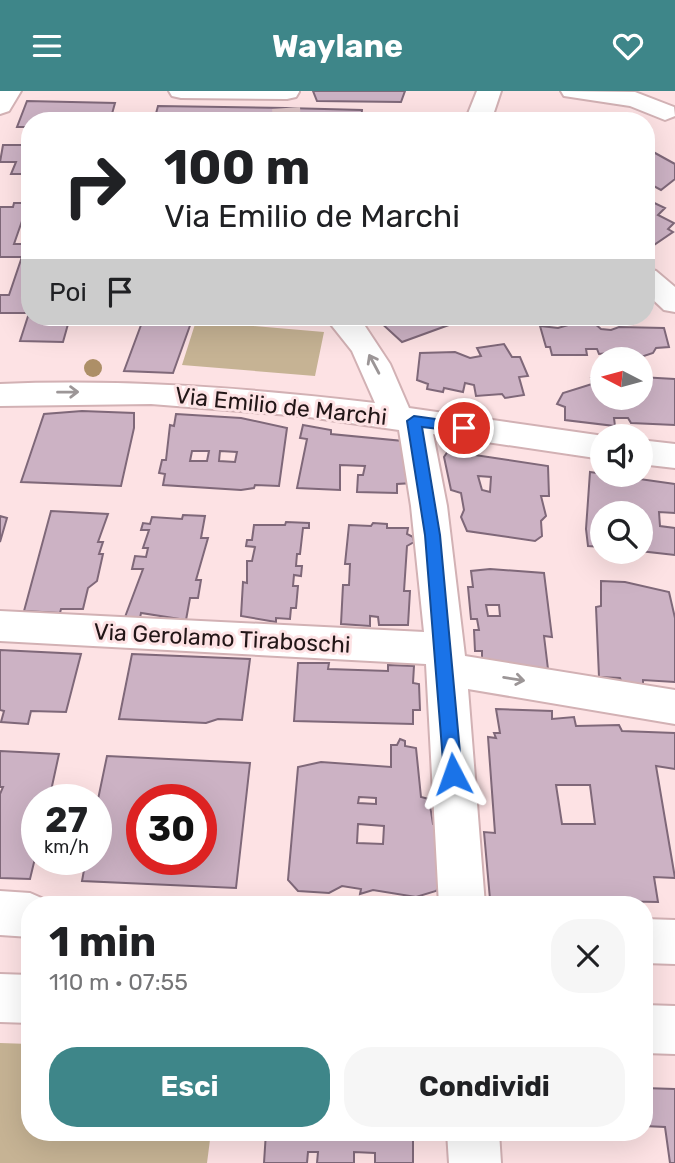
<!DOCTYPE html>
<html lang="it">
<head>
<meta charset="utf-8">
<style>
	:root { --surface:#fff; --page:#f6f6f6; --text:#202124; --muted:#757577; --accent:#3e8689 }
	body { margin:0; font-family:Rubik,sans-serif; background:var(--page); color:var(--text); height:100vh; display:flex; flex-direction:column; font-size:26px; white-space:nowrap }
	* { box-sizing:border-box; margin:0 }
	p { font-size:23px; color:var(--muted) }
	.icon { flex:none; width:38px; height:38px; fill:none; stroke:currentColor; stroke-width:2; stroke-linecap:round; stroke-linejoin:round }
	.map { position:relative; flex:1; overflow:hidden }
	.details { position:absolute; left:21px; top:805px; width:632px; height:245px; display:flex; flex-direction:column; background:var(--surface); border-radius:28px; box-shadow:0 7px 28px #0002 }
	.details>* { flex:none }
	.banner { position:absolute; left:21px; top:21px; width:634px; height:214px; border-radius:28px; box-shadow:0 7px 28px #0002; background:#fff; color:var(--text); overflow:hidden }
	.needle { width:46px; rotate:276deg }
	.tools { position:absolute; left:590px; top:256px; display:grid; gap:14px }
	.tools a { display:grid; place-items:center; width:63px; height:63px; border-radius:50%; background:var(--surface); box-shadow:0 7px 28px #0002; font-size:35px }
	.speed { position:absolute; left:21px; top:693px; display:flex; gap:14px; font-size:35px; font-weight:700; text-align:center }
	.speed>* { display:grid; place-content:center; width:91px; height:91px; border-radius:50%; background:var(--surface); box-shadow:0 7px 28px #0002; line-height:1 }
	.speed small { font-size:18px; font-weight:400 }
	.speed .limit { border:10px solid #d22; background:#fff; color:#111 }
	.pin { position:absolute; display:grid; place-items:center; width:60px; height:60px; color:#fff; margin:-30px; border:4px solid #fff; border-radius:50%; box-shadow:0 2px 7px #0007 }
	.me { position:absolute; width:77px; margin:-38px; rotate:356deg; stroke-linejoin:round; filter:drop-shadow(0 0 5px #0008) }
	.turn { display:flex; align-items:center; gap:24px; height:147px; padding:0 28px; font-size:32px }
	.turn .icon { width:91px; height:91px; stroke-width:2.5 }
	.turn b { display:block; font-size:49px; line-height:60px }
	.then { display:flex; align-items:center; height:66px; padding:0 28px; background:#0003; gap:14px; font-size:26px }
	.round { display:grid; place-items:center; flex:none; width:74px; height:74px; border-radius:28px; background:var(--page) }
	.head { display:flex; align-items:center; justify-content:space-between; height:119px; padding:0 28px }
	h1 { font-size:42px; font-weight:700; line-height:52px }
	.button { display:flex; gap:14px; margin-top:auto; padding:14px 28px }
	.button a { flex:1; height:80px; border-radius:28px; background:var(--accent); color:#fff; font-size:28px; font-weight:700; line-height:80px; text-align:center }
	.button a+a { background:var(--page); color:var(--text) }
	header { display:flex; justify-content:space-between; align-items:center; height:91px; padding:0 28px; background:var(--accent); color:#fff; font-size:32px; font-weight:700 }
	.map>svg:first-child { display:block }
	.green { fill:#c6b394 }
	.building { fill:#ccb2c4; stroke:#7f6879; stroke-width:2; fill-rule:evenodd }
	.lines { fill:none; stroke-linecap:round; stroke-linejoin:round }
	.minor-tunnel { stroke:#dcc3c5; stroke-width:28; stroke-dasharray:28 14; stroke-linecap:butt }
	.minor-casing { stroke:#d2b1b4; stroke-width:4 }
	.minor { fill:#fff; fill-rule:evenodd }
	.tree { fill:#ad8f67 }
	.oneway { stroke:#9c9697 }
	.route { fill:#1a73e8; stroke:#114b97; stroke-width:2 }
	.labels { text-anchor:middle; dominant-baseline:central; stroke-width:6; stroke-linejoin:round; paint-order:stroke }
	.street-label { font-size:23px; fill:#221617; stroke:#fde2e4 }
</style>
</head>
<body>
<header><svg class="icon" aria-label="menu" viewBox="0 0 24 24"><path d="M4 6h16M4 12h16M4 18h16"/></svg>Waylane<svg class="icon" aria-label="heart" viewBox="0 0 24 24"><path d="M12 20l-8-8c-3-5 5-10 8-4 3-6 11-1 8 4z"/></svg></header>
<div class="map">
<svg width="675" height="1072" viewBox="0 0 675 1072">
	<rect width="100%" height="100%" fill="#fde2e4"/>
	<path class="green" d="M196,230L324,241L315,285L182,274Z
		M0,952L30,953V1041H211L207,1072H0Z"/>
	<path class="building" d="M313,0H405L401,11L317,10Z
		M27,10L115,12L110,30H30V36H17Z
		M158,15L286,17L362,19L361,30H154Z
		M3,54H30V83H11L16,71H0Z
		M646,57L675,73V88L661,99L646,91Z
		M646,108L665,117L658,124L674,132L668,138L673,141L648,158L646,157Z
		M14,112H27L26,116H30V131L22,130L14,153H26L22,166H0V116H13Z
		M27,151H30V226H70L63,251L20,250L29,222H0V204H9Z
		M144,226L192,229L173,282L124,280Z
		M383,226H466L468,227L402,251L379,230L385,228Z
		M575,232H594L601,238L611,239L619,236L664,237L669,256L656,257L653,262L635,268H614L609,262L599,263L597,258H586L587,264H552L550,256H546L540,235L558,237Z
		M504,253L512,266H520L528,285L519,286L524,304L505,307L502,303L476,305L474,294L465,292L463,301L444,297L443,301L427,298L428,293L417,289L420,262L455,261L470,267L481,265L477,257Z
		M640,286L675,288V334L631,332L628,327H614L615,335L565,329V316L557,313L563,302L592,293L591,287H602V306H640Z
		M82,320L134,322V337L121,395L21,391L44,323Z
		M176,323L241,327L287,337L279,395L255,394L254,397L241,399L163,394L165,383L159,382L162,369H166L170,334L174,335ZM192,360H209L207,370H190ZM220,360L237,361L235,371L219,370Z
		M303,334L331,339V343L403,350L413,392L397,393V402L357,401L358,384H363L365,375L340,374V399L297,397L307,348L300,347Z
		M448,360L548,375L549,405H541L546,425L541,430L542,445L535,450L467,440L461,426L464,419L461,402L451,399L444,366ZM478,385L491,386L490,401L482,399Z
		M590,381L675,393V422L659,421L660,435L675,437V464L640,460L641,424L636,422V417L623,415V422H602V456L588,455L586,438Z
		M51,420L108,423L98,451H103L99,463H103L97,490L88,497L83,518H61L60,522L24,520Z
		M183,424L205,425L201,447H208L196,489H201L198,507H190L186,529L141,522L140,527L125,526L143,478H132L135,465L146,466L148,457H143L149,439H141L143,432L150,433L152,426L182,428Z
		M0,425L7,427L0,451Z
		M286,431L309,432V437H303L300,463H297L296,475H302L301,485L294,484L293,495H298L296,517H291L290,528L276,527V531L241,525L243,491L247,492V470H252L255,456L246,455L247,449H252L254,434H285Z
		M373,432L387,433V437H408L407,443L413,446L414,451L407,455L404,500H410L408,534H379L378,526L370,525V535L341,533L343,494H349L350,473H345L349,434L371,435Z
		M490,478L544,482L552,546L544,545L548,578L482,570V560H475L474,539H479L477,528H471L468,496H473L471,480ZM486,514H499L500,525H488Z
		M601,490L625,491L669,501L675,527V591L643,589V594L622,592L620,587L599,586L596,516L601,515Z
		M0,559L81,563L66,621L31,620L28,633L1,631L4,620L0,619Z
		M132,563L250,568L242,629L218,628L206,632L119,628Z
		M298,572H329L328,578L388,580V574L414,575L413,592L419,593L420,619H413V633L294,630Z
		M496,618L552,620V628L574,626L576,635L619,634L622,640L675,642V678L656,675L675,787L654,786L658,811L490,808L484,741L495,742L488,646L496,647L494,642H500ZM556,694H590L595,733H562Z
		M400,648L405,650V655L416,657L421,706L429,708L433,733L439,735L443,790L436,800L416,806L373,799L360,803L361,798L342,795L329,802L298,800L288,789L298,676L321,671L391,676V654H397ZM359,706L376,707V713L358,712ZM358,733L384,735L383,753L357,752Z
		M0,660L59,663L49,709H37V759L30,788L0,787V703L3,696H0Z
		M107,665L250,672L236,797L82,790L86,768H96V718ZM142,709H201V768H142V731L138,730Z
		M644,997L675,998V1072H670L665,1036L644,1035Z
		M266,1041H413V1072H375V1062L354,1061V1072H317L318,1061H308L307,1072H264Z"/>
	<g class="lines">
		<path class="minor-tunnel" d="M286,17L287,30"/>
		<g class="minor-casing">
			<path id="minor" d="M0,0H21L9,20L0,23Z
				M169,0H299V1L296,6L287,8L181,7L172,5Z
				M477,0H501L491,30H465Z
				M561,0L635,1L674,16L675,25L665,29L630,15L564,5Z
				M646,177L656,180L675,196V221L664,219L646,202Z
				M325,226H358L361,229L390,273L409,317L604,345L602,368L433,343L447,415L465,565L675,599V633L468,598L485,814H439L426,573L0,550V520L424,541L411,415L399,339L302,325L151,313L0,315V293C126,288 249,297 375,312L352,260Z
				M640,349L675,353V377L640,373Z
				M0,800L30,802L46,809L48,814H30V846L0,844Z
				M644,828L675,829V873L644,872Z
				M0,883L30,884V932L0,931Z
				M644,914L675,915V963L644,962Z
				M447,1041H499L501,1072H449Z"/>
		</g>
		<use href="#minor" class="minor"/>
	</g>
	<circle class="tree" cx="93" cy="277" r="9"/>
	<defs><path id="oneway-shaft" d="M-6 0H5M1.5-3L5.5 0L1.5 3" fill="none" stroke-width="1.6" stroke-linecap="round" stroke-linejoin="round" transform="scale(1.75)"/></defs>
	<g class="oneway">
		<use href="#oneway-shaft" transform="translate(374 273) rotate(-118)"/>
		<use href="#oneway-shaft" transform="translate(68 301) rotate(-1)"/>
		<use href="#oneway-shaft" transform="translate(514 588) rotate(9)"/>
	</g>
	<path class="route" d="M414,325L464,332L470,337L464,341L422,336L440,444L462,683L453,690L444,683L425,444L407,330Z"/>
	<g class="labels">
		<g class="street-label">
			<text transform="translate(281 315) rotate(6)">Via Emilio de Marchi</text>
			<text transform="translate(222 547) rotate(3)">Via Gerolamo Tiraboschi</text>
		</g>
	</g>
</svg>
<div class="tools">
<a><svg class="needle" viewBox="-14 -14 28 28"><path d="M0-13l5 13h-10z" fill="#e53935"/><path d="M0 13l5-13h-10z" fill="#757577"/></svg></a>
<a><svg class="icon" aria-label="sound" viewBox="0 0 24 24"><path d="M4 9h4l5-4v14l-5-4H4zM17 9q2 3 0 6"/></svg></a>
<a><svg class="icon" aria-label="search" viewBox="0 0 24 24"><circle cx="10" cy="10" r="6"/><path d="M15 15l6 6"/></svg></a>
</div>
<div class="speed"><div>27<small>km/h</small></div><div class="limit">30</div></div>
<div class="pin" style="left:464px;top:337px;background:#d93025"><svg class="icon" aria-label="arrive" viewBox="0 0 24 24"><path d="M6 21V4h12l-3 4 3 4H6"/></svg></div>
<svg class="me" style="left:453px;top:683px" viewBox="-20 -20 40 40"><path d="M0-17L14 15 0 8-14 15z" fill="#1a73e8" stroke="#fff" stroke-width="4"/></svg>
<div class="banner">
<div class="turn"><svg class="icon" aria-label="right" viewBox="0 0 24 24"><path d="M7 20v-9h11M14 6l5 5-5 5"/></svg><div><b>100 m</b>Via Emilio de Marchi</div></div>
<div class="then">Poi<svg class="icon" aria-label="arrive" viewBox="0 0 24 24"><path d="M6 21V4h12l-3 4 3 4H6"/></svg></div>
</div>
<section class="details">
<div class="head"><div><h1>1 min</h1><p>110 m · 07:55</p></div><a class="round"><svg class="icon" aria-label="close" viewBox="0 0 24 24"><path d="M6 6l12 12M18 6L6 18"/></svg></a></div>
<div class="button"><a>Esci</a><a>Condividi</a></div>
</section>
</div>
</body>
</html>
